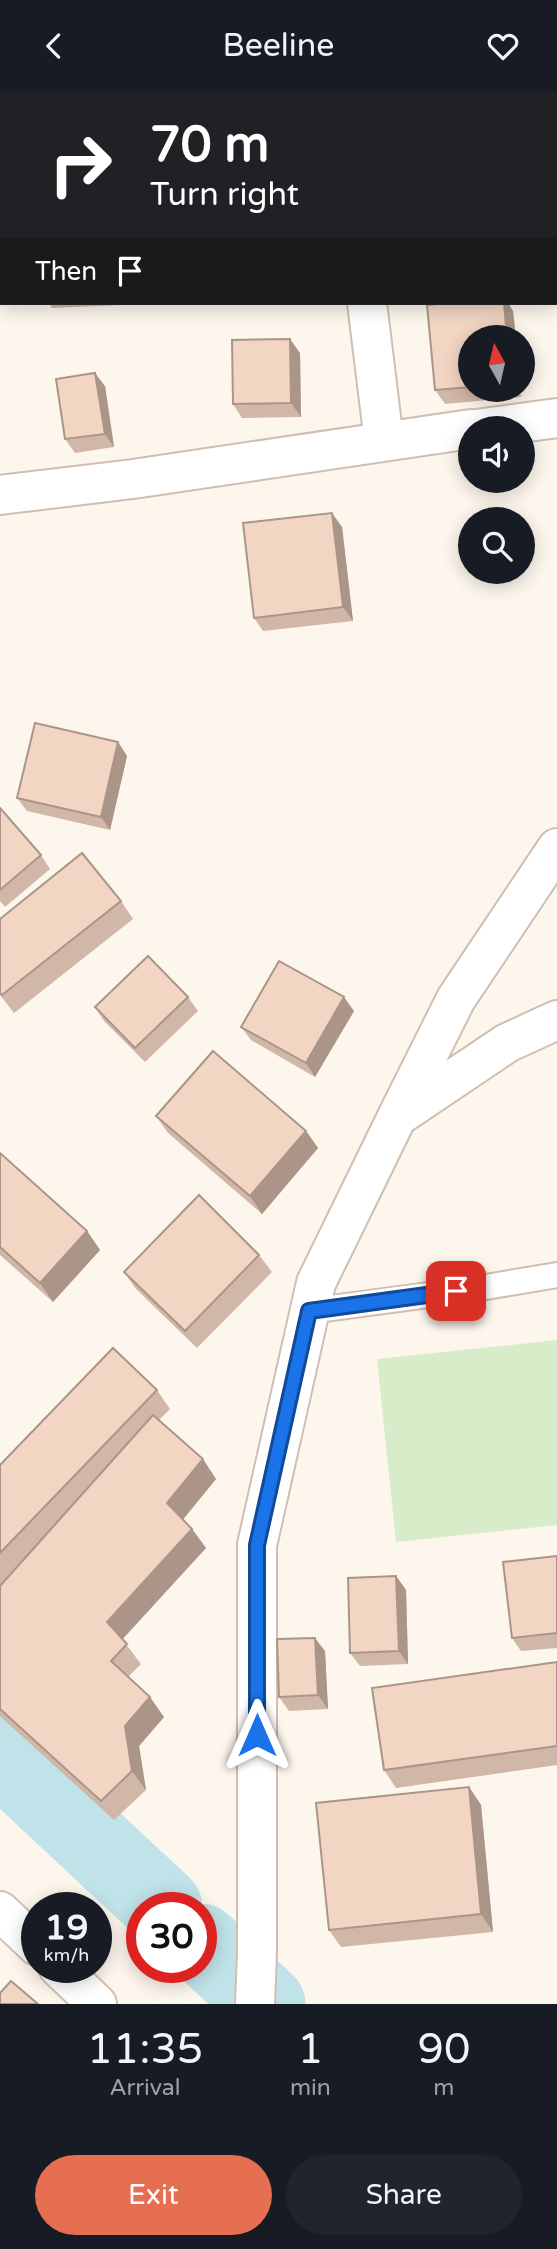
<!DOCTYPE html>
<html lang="en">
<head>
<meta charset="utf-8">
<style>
	:root { --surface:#171b24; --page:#20242c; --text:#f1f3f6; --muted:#9ea1a6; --accent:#e76f51 }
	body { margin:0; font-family:"Varela Round",sans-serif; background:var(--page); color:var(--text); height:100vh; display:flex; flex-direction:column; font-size:26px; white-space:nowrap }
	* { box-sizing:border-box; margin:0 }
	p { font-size:23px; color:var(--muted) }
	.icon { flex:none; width:38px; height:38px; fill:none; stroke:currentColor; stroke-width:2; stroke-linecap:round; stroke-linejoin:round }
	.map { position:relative; height:1913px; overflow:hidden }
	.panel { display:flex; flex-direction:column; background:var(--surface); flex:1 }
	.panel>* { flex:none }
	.top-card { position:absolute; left:0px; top:0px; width:558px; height:214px; box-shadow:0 4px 18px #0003; background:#202124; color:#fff; overflow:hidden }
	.needle { width:46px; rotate:352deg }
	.fabs { position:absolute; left:458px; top:234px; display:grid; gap:14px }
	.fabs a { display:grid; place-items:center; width:77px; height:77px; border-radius:50%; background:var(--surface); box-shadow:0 4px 18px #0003; font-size:35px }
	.speed { position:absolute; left:21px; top:1801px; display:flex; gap:14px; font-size:35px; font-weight:700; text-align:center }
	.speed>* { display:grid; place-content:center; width:91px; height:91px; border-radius:50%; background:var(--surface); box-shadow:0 4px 18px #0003; line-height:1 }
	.speed small { font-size:18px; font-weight:400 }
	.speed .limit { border:10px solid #d22; background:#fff; color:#111 }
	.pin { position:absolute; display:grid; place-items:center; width:60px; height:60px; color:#fff; margin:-30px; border-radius:14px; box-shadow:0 4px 10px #0006 }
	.me { position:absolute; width:77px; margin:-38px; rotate:0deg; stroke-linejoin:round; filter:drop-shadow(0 0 5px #0008) }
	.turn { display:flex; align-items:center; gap:24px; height:147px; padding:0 35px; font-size:32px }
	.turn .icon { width:91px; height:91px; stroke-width:2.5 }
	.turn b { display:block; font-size:49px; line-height:60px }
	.then { display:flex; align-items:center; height:66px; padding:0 35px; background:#0003; gap:14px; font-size:26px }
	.eta { display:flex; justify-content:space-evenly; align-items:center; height:119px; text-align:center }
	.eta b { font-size:42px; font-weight:600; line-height:49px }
	.cta { display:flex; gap:14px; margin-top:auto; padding:14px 35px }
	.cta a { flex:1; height:80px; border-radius:42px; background:var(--accent); color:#fff; font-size:28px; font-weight:600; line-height:80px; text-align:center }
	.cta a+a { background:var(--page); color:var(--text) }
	header { display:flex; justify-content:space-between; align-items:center; height:91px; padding:0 35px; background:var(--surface); font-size:32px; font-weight:600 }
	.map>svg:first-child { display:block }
	.green { fill:#d8ecc9 }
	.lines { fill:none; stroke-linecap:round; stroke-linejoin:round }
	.river { stroke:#bfe3e8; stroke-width:79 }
	.lane-casing { stroke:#d1beb0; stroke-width:28 }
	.street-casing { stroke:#d1beb0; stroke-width:42 }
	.secondary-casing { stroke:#d6c0b0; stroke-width:42 }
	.lane { stroke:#fff; stroke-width:24 }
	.street { stroke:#fff; stroke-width:38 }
	.secondary { stroke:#fff; stroke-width:38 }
	.wall { fill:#d1b7a8 }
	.shaded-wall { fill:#aa9588 }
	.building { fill:#f3d5c3; stroke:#aa9588; stroke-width:2 }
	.route-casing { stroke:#114b97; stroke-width:18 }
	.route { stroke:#1a73e8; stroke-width:12 }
</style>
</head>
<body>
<header><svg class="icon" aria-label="back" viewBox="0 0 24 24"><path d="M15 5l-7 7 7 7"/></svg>Beeline<svg class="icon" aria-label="heart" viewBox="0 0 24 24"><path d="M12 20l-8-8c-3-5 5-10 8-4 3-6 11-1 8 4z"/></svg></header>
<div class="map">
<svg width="557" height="1913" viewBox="0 0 557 1913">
	<rect width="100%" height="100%" fill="#fdf6ec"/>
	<path class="green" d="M557,1249V1434L396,1451L377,1268Z"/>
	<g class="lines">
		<path class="river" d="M0,1664L163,1816
			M201,1852L266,1913"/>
		<g class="lane-casing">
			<path id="lane" d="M309,1220L480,1197L557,1184"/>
		</g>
		<g class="street-casing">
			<path id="street" d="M341,0L342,2
				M61,2L75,0
				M0,9H2
				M367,212L384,350
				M476,338L557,327
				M0,404L133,388L471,338
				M398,1024L456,908L557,757
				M255,1913L257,1861V1454L316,1192L397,1026L507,952L557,929"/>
		</g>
		<g class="secondary-casing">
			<path id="secondary" d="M0,1820L37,1855
				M58,1876L97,1913"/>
		</g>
		<use href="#lane" class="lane"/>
		<use href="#street" class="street"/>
		<use href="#secondary" class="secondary"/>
	</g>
	<path class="wall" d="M49,212H141L142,213L52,217Z
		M447,212H508L513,220L516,247H471V299H520L521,306L445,313L435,299L427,214Z
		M300,262L301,326L242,327L233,313Z
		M105,295L114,356L75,362L65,348Z
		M342,436L353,530L263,540L254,527Z
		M118,651L127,665L110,739L27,720L17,707Z
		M0,717L41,764L50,778L5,816L0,810Z
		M121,810L133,828L14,922L0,904V828Z
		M188,906L198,920L145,971L104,930L95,916Z
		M354,920L315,986L251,949L241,936Z
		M156,1025L306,1040L318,1057L262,1123L168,1042Z
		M0,1062L87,1140L100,1159L53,1211L0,1164Z
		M259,1164L272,1181L197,1257L136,1198L124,1181Z
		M157,1299L170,1318L159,1329L216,1388L183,1428L192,1438L206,1457L122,1548L141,1573L128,1586L164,1626L139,1655L146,1699L114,1729L0,1625V1374Z
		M557,1465V1557L521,1560L512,1547Z
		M396,1485L406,1499L408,1573L360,1575L350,1562Z
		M325,1560L328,1618L289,1620L279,1606Z
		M557,1571V1674L396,1697L384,1679Z
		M469,1696L481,1714L493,1841L341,1856L329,1839Z"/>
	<path class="shaded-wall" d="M504,212H508L513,220L516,247H507Z
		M290,248L300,262L301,326L291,312Z
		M95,282L105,295L114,356L105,343Z
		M332,422L342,436L353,530L343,516Z
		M118,651L127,665L110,739L101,726Z
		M344,906L354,920L315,986L306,972Z
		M306,1040L318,1057L262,1123L250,1105Z
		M87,1140L100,1159L53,1211L40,1192Z
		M203,1368L216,1388L181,1431L167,1412Z
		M192,1438L206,1457L120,1551L107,1531Z
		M396,1485L406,1499L408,1573L399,1560Z
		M315,1547L325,1560L328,1618L318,1604Z
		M150,1606L164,1626L139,1655L146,1699L132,1680L125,1635Z
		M469,1696L481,1714L493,1841L481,1823Z"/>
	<path class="building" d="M392,0H477L478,2H392Z
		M447,212H504L507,247H471V296L435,299L427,214Z
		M290,248L291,312L233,313L232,249Z
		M95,282L105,343L65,348L56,288Z
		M332,422L343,516L254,527L243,432Z
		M35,632L118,651L101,726L17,707Z
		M0,717L41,764L0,799Z
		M82,762L121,810L2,904L0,902V828Z
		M148,865L188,906L135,957L95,916Z
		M279,870L344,906L306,972L241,936Z
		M213,960L306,1040L250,1105L156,1025Z
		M0,1062L87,1140L40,1192L0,1156Z
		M199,1104L259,1164L185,1240L124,1181Z
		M113,1257L157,1299L0,1462V1374Z
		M153,1324L203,1368L167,1412L192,1438L107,1531L127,1553L111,1570L150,1606L125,1635L132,1680L101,1710L0,1618V1495Z
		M557,1465V1542L512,1547L503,1471Z
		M396,1485L399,1560L350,1562L348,1487Z
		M315,1547L318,1604L279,1606L277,1548Z
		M557,1571V1655L384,1679L372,1597Z
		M469,1696L481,1823L329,1839L316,1712Z
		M11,1890L38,1913H0V1902Z"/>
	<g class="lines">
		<g class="route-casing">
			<path id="route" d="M257,1644V1454L309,1220L456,1200"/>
		</g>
		<use href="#route" class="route"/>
	</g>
</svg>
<div class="fabs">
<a><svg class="needle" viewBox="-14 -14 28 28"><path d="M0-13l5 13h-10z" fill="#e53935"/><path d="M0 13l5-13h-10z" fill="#9ea1a6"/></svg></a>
<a><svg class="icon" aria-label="sound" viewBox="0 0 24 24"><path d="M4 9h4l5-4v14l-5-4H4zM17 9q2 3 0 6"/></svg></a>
<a><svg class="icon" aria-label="search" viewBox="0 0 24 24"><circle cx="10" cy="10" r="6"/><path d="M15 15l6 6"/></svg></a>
</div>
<div class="speed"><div>19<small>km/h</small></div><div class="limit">30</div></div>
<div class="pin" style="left:456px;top:1200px;background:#d93025"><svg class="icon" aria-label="arrive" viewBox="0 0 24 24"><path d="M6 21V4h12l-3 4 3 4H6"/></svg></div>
<svg class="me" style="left:257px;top:1644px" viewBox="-20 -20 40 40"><path d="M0-17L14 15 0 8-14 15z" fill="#1a73e8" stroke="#fff" stroke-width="4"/></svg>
<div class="top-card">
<div class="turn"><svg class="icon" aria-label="right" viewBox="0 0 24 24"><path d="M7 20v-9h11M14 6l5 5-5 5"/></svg><div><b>70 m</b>Turn right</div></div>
<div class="then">Then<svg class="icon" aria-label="arrive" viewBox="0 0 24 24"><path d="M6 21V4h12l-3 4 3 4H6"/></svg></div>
</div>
</div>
<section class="panel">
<div class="eta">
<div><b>11:35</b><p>Arrival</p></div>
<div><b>1</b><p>min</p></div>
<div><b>90</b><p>m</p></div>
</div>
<div class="cta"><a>Exit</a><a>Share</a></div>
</section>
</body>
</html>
